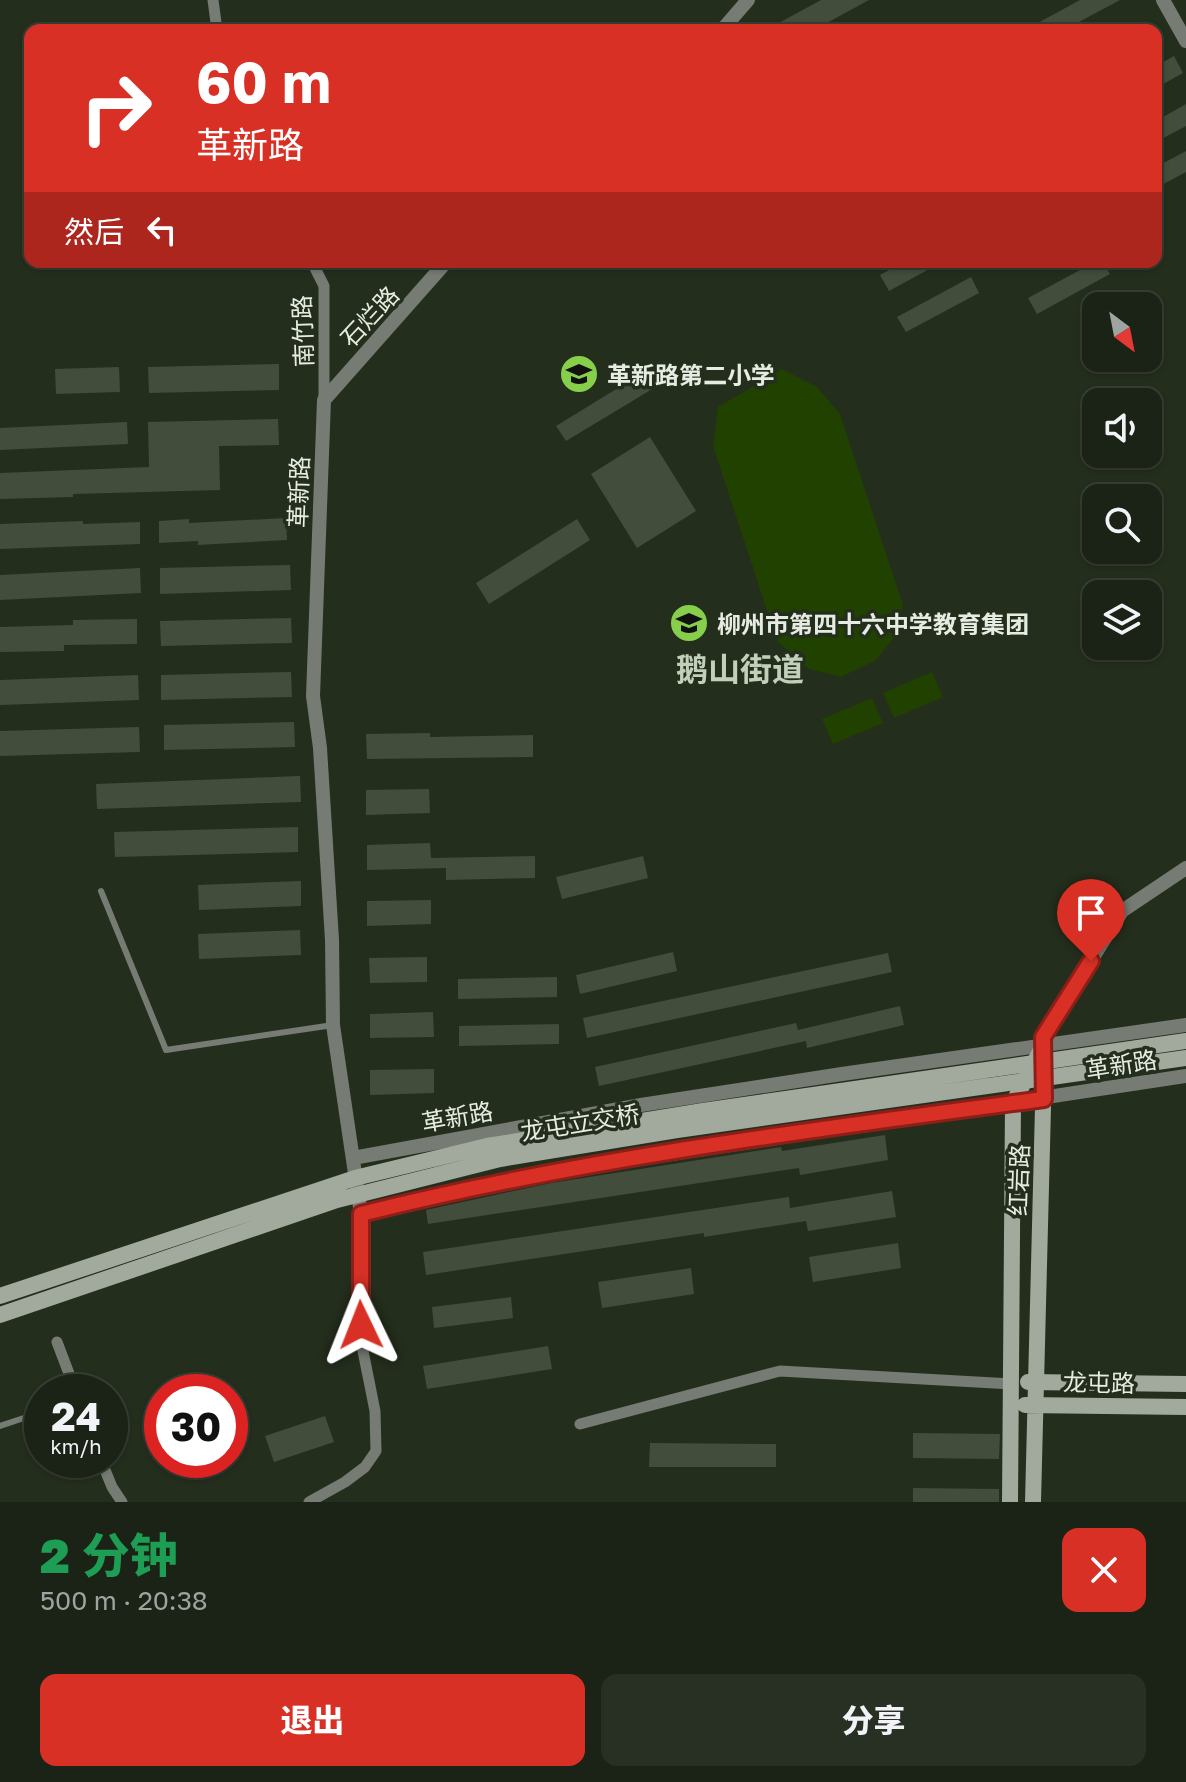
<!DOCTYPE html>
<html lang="zh">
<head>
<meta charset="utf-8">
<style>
	:root { --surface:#1b2216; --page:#282f23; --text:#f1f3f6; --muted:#a0a4a1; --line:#393f35; --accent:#d93025 }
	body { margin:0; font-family:"Golos Text","Noto Sans SC",sans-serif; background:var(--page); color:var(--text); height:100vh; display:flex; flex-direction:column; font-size:30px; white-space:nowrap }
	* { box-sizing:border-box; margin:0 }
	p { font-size:26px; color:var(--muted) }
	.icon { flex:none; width:44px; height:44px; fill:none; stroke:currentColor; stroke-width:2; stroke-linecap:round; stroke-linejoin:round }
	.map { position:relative; height:1502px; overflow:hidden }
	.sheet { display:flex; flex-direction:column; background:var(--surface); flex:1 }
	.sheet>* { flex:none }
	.hud { position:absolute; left:24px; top:24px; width:1138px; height:244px; border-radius:16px; box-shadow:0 2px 6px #0004,0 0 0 2px var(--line); background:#d93025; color:#fff; overflow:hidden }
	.needle { width:52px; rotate:148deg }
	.buttons { position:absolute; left:1082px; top:292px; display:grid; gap:16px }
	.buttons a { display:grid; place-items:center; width:80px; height:80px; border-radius:16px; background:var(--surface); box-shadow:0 2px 6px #0004,0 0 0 2px var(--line); font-size:40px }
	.speed { position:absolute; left:24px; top:1374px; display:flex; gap:16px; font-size:40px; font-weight:700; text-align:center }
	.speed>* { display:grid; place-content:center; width:104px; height:104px; border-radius:50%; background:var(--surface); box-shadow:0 2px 6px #0004,0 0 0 2px var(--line); line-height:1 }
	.speed small { font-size:20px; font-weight:400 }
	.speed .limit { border:12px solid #d22; background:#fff; color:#111 }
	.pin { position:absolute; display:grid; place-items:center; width:68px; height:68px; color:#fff; margin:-82px -34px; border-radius:50% 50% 50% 0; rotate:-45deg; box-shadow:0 0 8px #0007 }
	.pin .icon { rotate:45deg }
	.me { position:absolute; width:88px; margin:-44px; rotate:358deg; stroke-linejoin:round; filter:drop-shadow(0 0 6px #0008) }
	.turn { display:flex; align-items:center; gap:28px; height:168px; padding:0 40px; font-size:36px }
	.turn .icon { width:104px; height:104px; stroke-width:2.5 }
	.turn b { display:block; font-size:56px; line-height:68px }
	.then { display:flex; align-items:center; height:76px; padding:0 40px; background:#0003; gap:16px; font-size:30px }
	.round { display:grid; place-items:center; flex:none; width:84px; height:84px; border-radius:16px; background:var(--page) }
	.headline { display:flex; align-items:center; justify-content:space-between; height:136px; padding:0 40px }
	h1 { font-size:48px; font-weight:800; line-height:60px; color:#1e9e55 }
	.button { display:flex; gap:16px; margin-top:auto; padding:16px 40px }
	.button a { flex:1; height:92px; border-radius:16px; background:var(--accent); color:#fff; font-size:32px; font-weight:800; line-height:92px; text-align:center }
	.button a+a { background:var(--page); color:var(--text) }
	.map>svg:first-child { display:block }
	.green { fill:#214100 }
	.building { fill:#424d3b }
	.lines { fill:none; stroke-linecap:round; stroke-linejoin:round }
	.service { stroke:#767b73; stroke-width:6 }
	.minor { stroke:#767b73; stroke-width:11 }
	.tertiary { stroke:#767b73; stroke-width:14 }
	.secondary { stroke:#a1aa9c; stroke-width:16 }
	.secondary-bridge { stroke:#a1aa9c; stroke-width:16 }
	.route-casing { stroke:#8d1f18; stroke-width:20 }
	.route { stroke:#d93025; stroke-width:14 }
	.labels { text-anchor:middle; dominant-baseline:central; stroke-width:7; stroke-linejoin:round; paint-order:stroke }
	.street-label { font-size:24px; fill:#e6ece2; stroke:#242e1d }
	.poi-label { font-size:24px; font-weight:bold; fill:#e6ece2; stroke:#242e1d; text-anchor:start }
	.district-label { font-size:32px; font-weight:bold; fill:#c2d0ba; stroke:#242e1d }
</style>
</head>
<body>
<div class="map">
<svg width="1186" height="1502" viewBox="0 0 1186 1502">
	<rect width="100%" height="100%" fill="#242e1d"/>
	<path class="green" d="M782,369L817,387L840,414L903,605L896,635L876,660L841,677L809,669L777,641L713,446L718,407Z
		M932,672L943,697L894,718L883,693Z
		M872,698L883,723L833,744L822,719Z"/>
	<path class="building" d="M821,0H869L814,30H766Z
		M1080,0H1120L1064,30H1025Z
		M1174,56L1183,73L1156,88V66Z
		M1186,104V126L1156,142V121Z
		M1186,151V172L1156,188V167Z
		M904,262H942L889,291L880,275Z
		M1095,262H1103L1110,274L1037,314L1028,298Z
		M971,277L979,293L906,332L897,317Z
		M279,364V390L149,393L148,367Z
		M119,367L120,392L56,394L55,369Z
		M644,372L654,388L566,441L556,426Z
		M278,419L279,445L219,446L220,490L73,494V497L0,499V473L149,467L148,422Z
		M127,422L128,444L0,450V428Z
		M650,437L696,511L637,548L591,474Z
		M286,518L287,540L198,545V541L159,543V521L189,519V523Z
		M577,519L590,540L489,604L476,583Z
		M83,521V524L140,522V544L0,549V524Z
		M290,565L291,590L160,594V568Z
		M140,568L141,593L0,600V575Z
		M291,618L292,643L161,646L160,621Z
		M137,619V644L64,645V651L0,652V627L73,625V620Z
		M291,672L292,697L161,700V675Z
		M138,675L139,700L0,705V680Z
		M294,722L295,747L164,750V725Z
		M139,727L140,752L0,756V731Z
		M430,733V737L533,735V757L367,759L366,734Z
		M300,776L301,802L97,809L96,784Z
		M429,789L430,813L366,815V790Z
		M298,827V852L115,857L114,832Z
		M430,843L431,858L535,856V878L446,880V868L367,870V845Z
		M643,856L648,878L562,899L556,877Z
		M301,881V906L199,910L198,885Z
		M431,900V924L367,926V901Z
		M300,930L301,955L199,959L198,934Z
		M673,952L677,971L580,994L576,975Z
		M888,953L892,972L587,1038L583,1018Z
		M427,957V982L370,983L369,958Z
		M557,977V997L458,999V979Z
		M900,1006L904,1025L807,1048L806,1041L599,1086L595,1067L796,1023L798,1030Z
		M433,1012L434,1037L370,1038V1014Z
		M559,1024V1044L459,1046V1026Z
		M434,1069V1093L370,1095V1070Z
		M885,1135L888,1160L800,1175L799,1168L428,1224L426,1210L551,1183L781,1147L782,1151Z
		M892,1191L896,1217L808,1231L806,1221L704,1237V1233L426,1275L423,1252L789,1197L790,1208Z
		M898,1243L901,1268L813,1282L809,1257Z
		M691,1268L694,1294L602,1308L598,1282Z
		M511,1297L513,1318L434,1328L432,1307Z
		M548,1346L552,1369L427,1389L423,1366Z
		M325,1416L334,1442L274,1462L265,1436Z
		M913,1433L1000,1434L999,1459L913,1458Z
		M650,1443L776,1444V1467H649Z
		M913,1488L999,1489V1502H913Z"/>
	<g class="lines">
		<path class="service" d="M101,891L166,1050L333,1025
			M0,1426L42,1412"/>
		<path class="minor" d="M213,0L217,30
			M312,262L324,286V400
			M57,1342L76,1392
			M580,1424L780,1371L1012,1384
			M101,1460L112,1487L122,1502
			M309,1502L345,1482L365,1467L376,1451L375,1411L362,1346L359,1282L361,1214"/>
		<path class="tertiary" d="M1163,0L1186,41
			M722,30L748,0
			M446,262L324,400L313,696L320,748L332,940L333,1025L361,1214L559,1171L1186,1076
			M1043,1046V1037L1122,911L1186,868
			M353,1158L641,1105L842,1074L1186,1025"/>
		<path class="secondary" d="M1028,1382L1186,1384
			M1025,1405L1186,1407
			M1010,1502L1013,1103L1043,1046
			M1033,1502L1044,1068"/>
		<path class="secondary-bridge" d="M0,1296L355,1178L487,1146L703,1111L1186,1041
			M0,1315L337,1200L500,1159L677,1130L1186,1058"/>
	</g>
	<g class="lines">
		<g class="route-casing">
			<path id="route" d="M361,1325V1214C584,1158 817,1129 1044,1099L1043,1037L1091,961"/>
		</g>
		<use href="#route" class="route"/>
	</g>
	<defs>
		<g id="school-disc" transform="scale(2)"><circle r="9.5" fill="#87cf4b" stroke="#242e1d"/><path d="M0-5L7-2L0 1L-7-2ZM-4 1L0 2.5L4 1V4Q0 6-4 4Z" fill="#111"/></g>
	</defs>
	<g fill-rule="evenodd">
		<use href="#school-disc" x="579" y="374"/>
		<use href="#school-disc" x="689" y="623"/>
	</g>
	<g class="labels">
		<g class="street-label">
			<text transform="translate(369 316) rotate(-47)">石烂路</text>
			<text transform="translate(302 331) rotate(-92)">南竹路</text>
			<text transform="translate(298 492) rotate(-88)">革新路</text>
			<text transform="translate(1121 1064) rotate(-9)">革新路</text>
			<text transform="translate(457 1116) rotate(-10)">革新路</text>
			<text transform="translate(580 1122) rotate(-9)">龙屯立交桥</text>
			<text transform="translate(1018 1180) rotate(-88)">红岩路</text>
			<text transform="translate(1099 1382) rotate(1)">龙屯路</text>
		</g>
		<g class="poi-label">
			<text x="607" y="374">革新路第二小学</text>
			<text x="717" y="623">柳州市第四十六中学教育集团</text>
		</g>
		<g class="district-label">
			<text x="740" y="669">鹅山街道</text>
		</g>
	</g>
</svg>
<div class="buttons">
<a><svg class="needle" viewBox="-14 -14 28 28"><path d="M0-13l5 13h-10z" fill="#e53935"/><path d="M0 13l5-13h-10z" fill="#a0a4a1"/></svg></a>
<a><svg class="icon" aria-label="sound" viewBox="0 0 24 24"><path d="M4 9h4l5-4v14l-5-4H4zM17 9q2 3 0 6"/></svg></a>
<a><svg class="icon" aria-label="search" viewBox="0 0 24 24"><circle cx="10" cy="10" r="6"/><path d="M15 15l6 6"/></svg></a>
<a><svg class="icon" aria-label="layers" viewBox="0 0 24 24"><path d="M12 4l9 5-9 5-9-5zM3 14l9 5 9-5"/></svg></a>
</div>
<div class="speed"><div>24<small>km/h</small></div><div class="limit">30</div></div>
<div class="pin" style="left:1091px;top:961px;background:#d93025"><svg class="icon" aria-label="arrive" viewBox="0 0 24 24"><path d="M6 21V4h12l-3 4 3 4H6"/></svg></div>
<svg class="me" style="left:361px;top:1325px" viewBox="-20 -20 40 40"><path d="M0-17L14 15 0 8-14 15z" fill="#d93025" stroke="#fff" stroke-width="4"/></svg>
<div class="hud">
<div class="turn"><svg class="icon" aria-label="right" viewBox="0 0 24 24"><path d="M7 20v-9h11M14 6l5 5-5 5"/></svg><div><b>60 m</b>革新路</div></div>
<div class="then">然后<svg class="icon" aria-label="left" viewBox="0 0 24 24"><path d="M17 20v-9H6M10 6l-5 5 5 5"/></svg></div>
</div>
</div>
<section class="sheet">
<div class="headline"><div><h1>2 分钟</h1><p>500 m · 20:38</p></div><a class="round" style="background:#d93025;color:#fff"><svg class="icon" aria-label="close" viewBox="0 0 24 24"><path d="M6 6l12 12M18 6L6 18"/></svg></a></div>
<div class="button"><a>退出</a><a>分享</a></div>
</section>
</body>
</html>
